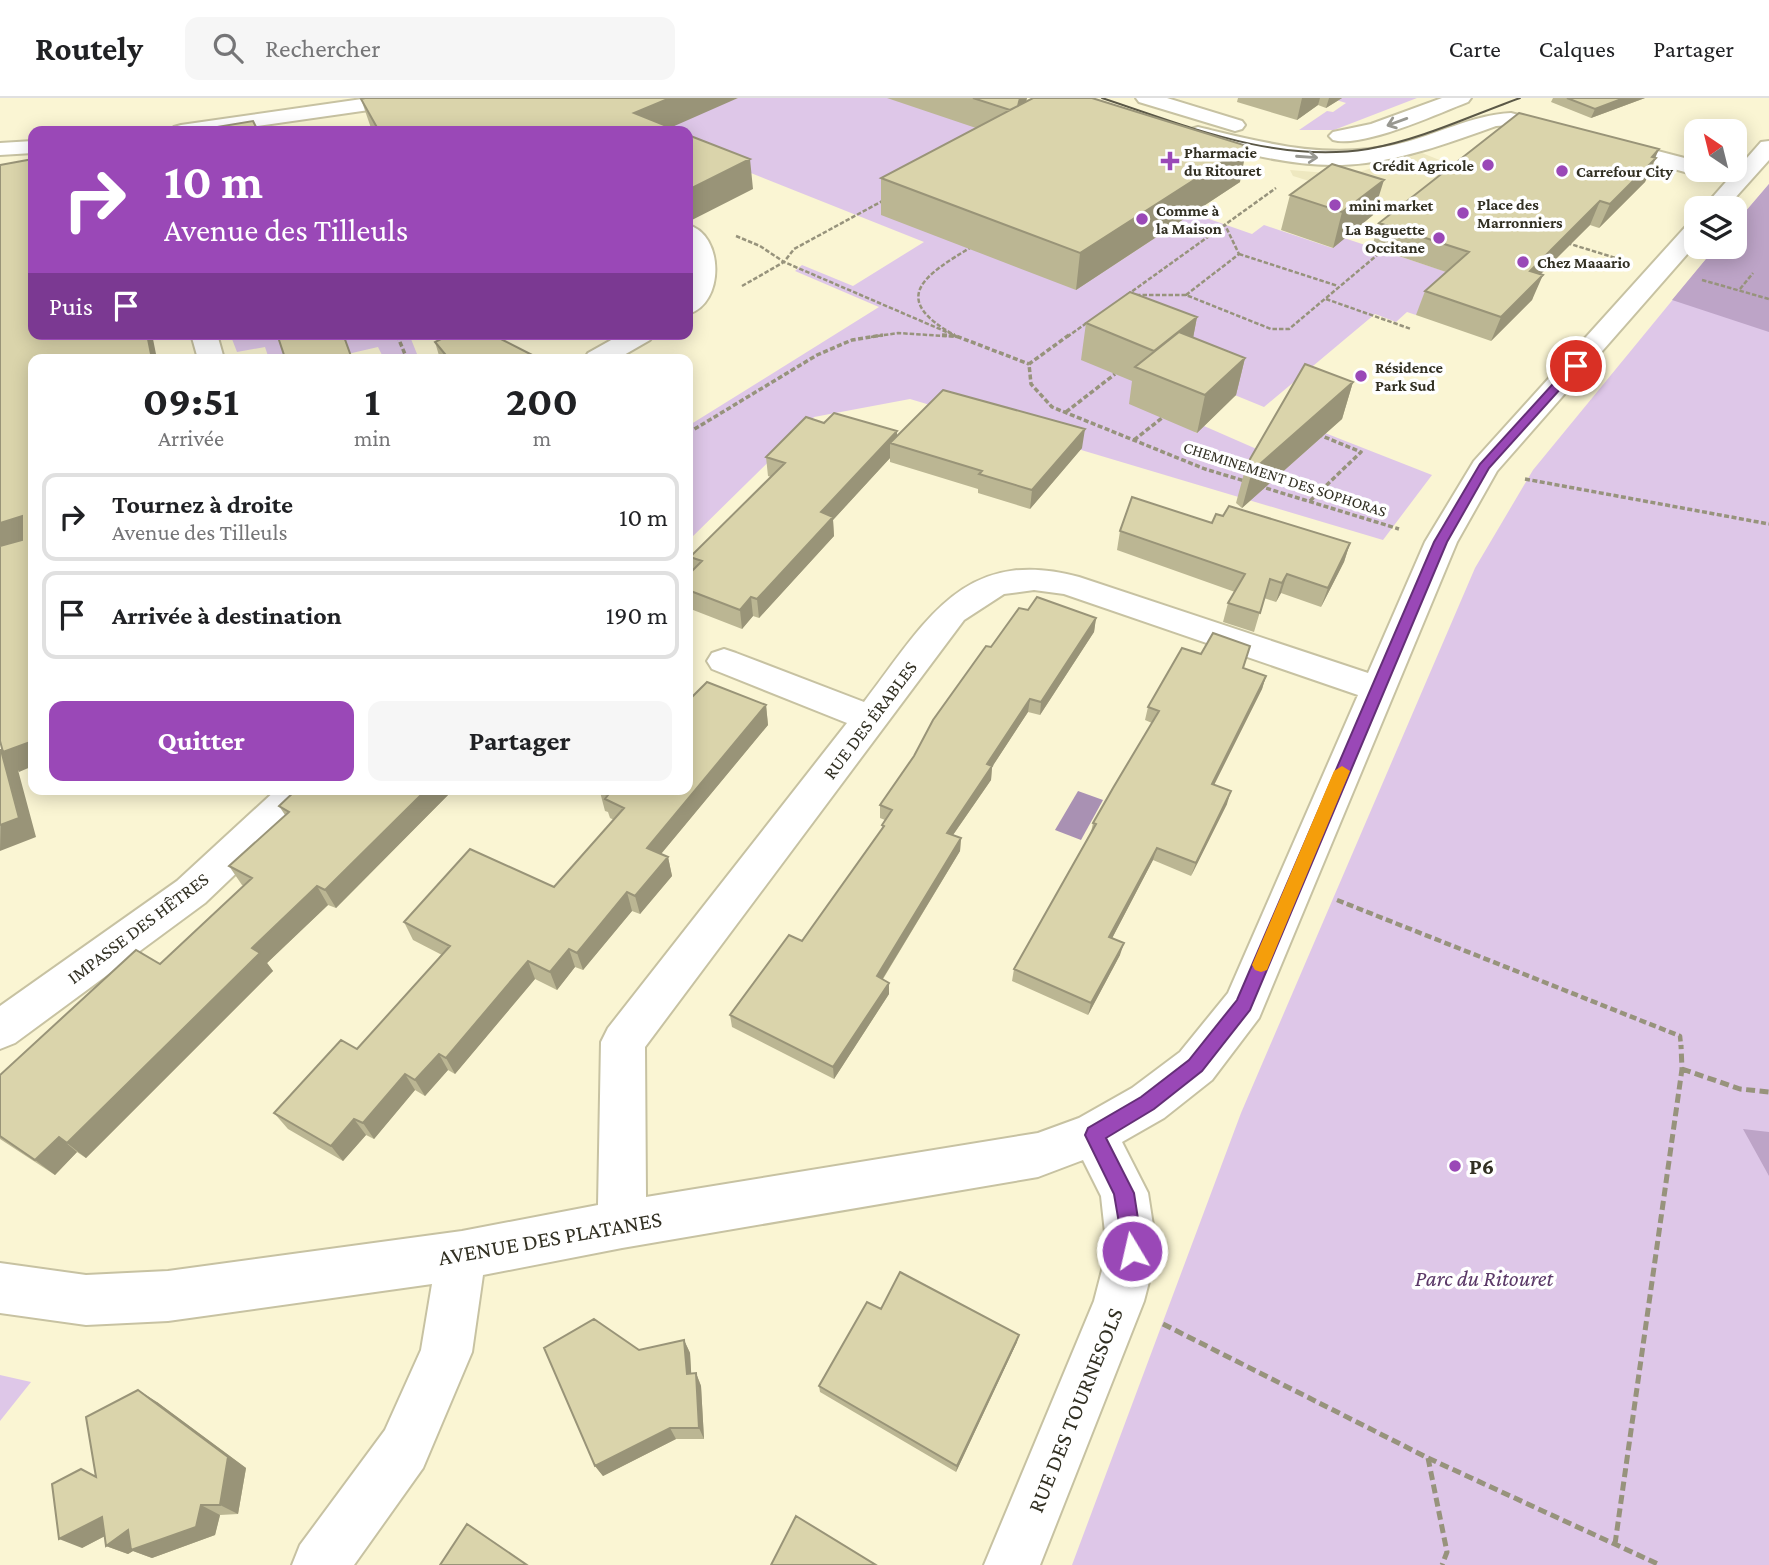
<!DOCTYPE html>
<html lang="fr">
<head>
<meta charset="utf-8">
<style>
	:root { --surface:#fff; --page:#f6f6f6; --text:#202124; --muted:#757577; --line:#e0e0e0; --accent:#9a48b7 }
	body { margin:0; font-family:"Crimson Pro",serif; background:var(--page); color:var(--text); height:100vh; display:flex; flex-direction:column; font-size:26px; white-space:nowrap }
	* { box-sizing:border-box; margin:0 }
	p { font-size:23px; color:var(--muted) }
	.icon { flex:none; width:38px; height:38px; fill:none; stroke:currentColor; stroke-width:2; stroke-linecap:round; stroke-linejoin:round }
	.map { position:relative; flex:1; overflow:hidden }
	.drawer { position:absolute; left:28px; top:256px; width:665px; height:441px; display:flex; flex-direction:column; background:var(--surface); border-radius:14px; box-shadow:0 4px 18px #0003 }
	.drawer>* { flex:none }
	.top-card { position:absolute; left:28px; top:28px; width:665px; height:214px; border-radius:14px; box-shadow:0 4px 18px #0003; background:#9a48b7; color:#fff; overflow:hidden }
	.needle { width:46px; rotate:325deg }
	.buttons { position:absolute; left:1684px; top:21px; display:grid; gap:14px }
	.buttons a { display:grid; place-items:center; width:63px; height:63px; border-radius:14px; background:var(--surface); box-shadow:0 4px 18px #0003; font-size:35px }
	.pin { position:absolute; display:grid; place-items:center; width:60px; height:60px; color:#fff; margin:-30px; border:4px solid #fff; border-radius:50%; box-shadow:0 2px 7px #0007 }
	.me { position:absolute; width:77px; margin:-38px; rotate:351deg; stroke-linejoin:round; filter:drop-shadow(0 0 5px #0008) }
	.turn { display:flex; align-items:center; gap:24px; height:147px; padding:0 21px; font-size:32px }
	.turn .icon { width:91px; height:91px; stroke-width:2.5 }
	.turn b { display:block; font-size:49px; line-height:60px }
	.then { display:flex; align-items:center; height:66px; padding:0 21px; background:#0003; gap:14px; font-size:26px }
	.eta { display:flex; justify-content:space-evenly; align-items:center; height:119px; text-align:center }
	.eta b { font-size:42px; font-weight:700; line-height:49px }
	.button { display:flex; gap:14px; margin-top:auto; padding:14px 21px }
	.button a { flex:1; height:80px; border-radius:14px; background:var(--accent); color:#fff; font-size:28px; font-weight:700; line-height:80px; text-align:center }
	.button a+a { background:var(--page); color:var(--text) }
	ul { padding:0; list-style:none }
	li { display:flex; align-items:center; gap:21px; height:88px; margin:0 14px 10px; padding:0 7px; border:4px solid var(--line); border-radius:14px }
	li div { flex:1 }
	li b { display:block; font-size:26px }
	li em { font-style:normal }
	header { display:flex; align-items:center; gap:42px; box-sizing:border-box; height:98px; padding:0 35px; background:var(--surface); border-bottom:2px solid var(--line) }
	header strong { font-size:33px }
	nav { display:flex; gap:38px; margin-inline-start:auto; font-size:24px }
	.search { width:490px; height:63px; background:var(--page); display:flex; align-items:center; gap:18px; box-sizing:border-box; padding:0 24px; border-radius:14px; color:var(--muted); font-size:26px }
	.map>svg:first-child { display:block }
	.built { fill:#eee8c0 }
	.green { fill:#dec7e8 }
	.forest { fill:#bda4c7 }
	.water { fill:#a991b3 }
	.lines { fill:none; stroke-linecap:round; stroke-linejoin:round }
	.minor-casing { stroke:#c7c2a2; stroke-width:4 }
	.path-far3 { stroke:#97937c; stroke-width:2.5; stroke-dasharray:4.5 2; stroke-linecap:butt }
	.path-far2 { stroke:#97937c; stroke-width:3.5; stroke-dasharray:5 2.5; stroke-linecap:butt }
	.path-far1 { stroke:#97937c; stroke-width:4.5; stroke-dasharray:7 3.5; stroke-linecap:butt }
	.path { stroke:#97937c; stroke-width:5; stroke-dasharray:9 4.5; stroke-linecap:butt }
	.minor { fill:#fff; fill-rule:evenodd }
	.tram { stroke:#5b5847; stroke-width:2 }
	.wall { fill:#bbb693 }
	.shaded-wall { fill:#999478 }
	.building { fill:#dad4ab; stroke:#999478; stroke-width:2 }
	.oneway { stroke:#989891 }
	.route { fill:#9a48b7; stroke:#642f77; stroke-width:2 }
	.slow { fill:#f59e0b }
	.poi-dot { fill:#9a48b7; stroke:#fff; stroke-width:2.5 }
	.labels { text-anchor:middle; dominant-baseline:central; stroke-width:7; stroke-linejoin:round; paint-order:stroke }
	.far-poi-label { font-size:16px; font-weight:bold; fill:#323023; stroke:#fff; text-anchor:start }
	.far-street-label { font-size:16px; fill:#323023; stroke:#fff }
	.street-label { font-size:19px; fill:#323023; stroke:#fff }
	.near-poi-label { font-size:23px; font-weight:bold; fill:#323023; stroke:#fff; text-anchor:start }
	.near-street-label { font-size:23px; fill:#323023; stroke:#fff }
	.near-park-label { font-size:23px; font-style:italic; fill:#5a3867; stroke:#fff }
</style>
</head>
<body>
<header>
<strong>Routely</strong>
<div class="search"><svg class="icon" aria-label="search" viewBox="0 0 24 24"><circle cx="10" cy="10" r="6"/><path d="M15 15l6 6"/></svg>Rechercher</div>
<nav><a>Carte</a><a>Calques</a><a>Partager</a></nav>
</header>
<div class="map">
<svg width="1769" height="1467" viewBox="0 0 1769 1467">
	<rect width="100%" height="100%" fill="#faf5d3"/>
	<path class="built" d="M1422,55L1457,69L1400,111L1293,78L1290,72L1339,76L1362,73Z"/>
	<path class="green" d="M738,0H893L999,25L1100,160L1117,165L1192,115L1252,136L1264,127L1332,150L1344,140L1459,178L1416,217L1407,214L1396,224L1375,216L1264,309L1171,271L1149,290L1196,335L1204,328L1291,366L1325,335L1432,377L1383,442L910,301L814,319L688,443V328L879,209L795,173L802,167L853,188L924,144L688,50V33H645Z
		M1330,0H1417L1334,32H1299L1327,13L1333,14L1346,5Z
		M1769,86V1467H1072L1241,1015L1475,470L1533,372L1716,149H1734V127Z
		M255,236H409L419,261H384L378,249L326,261H269L265,249L237,254L232,241Z
		M0,1277L31,1284L0,1323Z"/>
	<path class="forest" d="M1769,86V234L1672,202L1716,149H1734V127Z
		M1743,1031L1769,1034V1078Z"/>
	<path class="water" d="M1078,693L1103,702L1081,742L1055,732Z"/>
	<g class="lines">
		<g class="minor-casing">
			<path id="minor" d="M369,0H421L418,4L411,6L223,33H171L174,29L181,27Z
				M1136,0H1167L1242,23L1245,27L1242,31L1235,33L1139,4Z
				M1442,0H1471L1468,4C1437,16 1363,50 1333,42L1329,38L1333,34L1371,26Z
				M1511,15L1696,63V72H1706L1696,77L1511,27L1496,28C1454,43 1411,59 1366,65C1307,73 1247,57 1191,39L1188,35L1191,31L1198,29C1265,45 1329,63 1398,46C1436,37 1472,17 1511,15Z
				M33,43V55L0,57V45Z
				M1769,43V62L1726,110H1703L1761,44Z
				M1696,124V146L1497,373L1457,444L1259,920L1212,982L1164,1020L1122,1044L1148,1095L1157,1153L1144,1203L1040,1467H984L1094,1203L1107,1153L1101,1098L1083,1062L1038,1079L622,1150L483,1177L472,1254L423,1370L354,1467H292L300,1447L385,1332L421,1252L432,1186L168,1223L86,1227L0,1215V1165L86,1177L168,1173L462,1133L598,1107L601,944L608,930L847,625L712,571L707,563L712,555L724,551L736,555L864,604C925,525 963,447 1079,479L1368,575L1425,444L1474,363L1688,126ZM1034,492L1064,496L1358,597L1228,895L1180,954L1132,990L1079,1020L1038,1035L646,1099L645,949L964,522L1004,496Z
				M688,127C724,136 725,206 688,216L691,172L688,154Z
				M191,236H217L224,261H198Z
				M622,236H654L650,242L617,261H584L588,255Z
				M277,691H320L314,701L205,805L15,945L0,951V908L177,783Z"/>
		</g>
		<path class="path-far3" d="M134,33L147,32
			M1372,102L1404,112
			M736,138L760,148L784,164L956,238C887,200 925,177 973,148
			M1567,145L1619,161
			M1239,156L1338,188
			M1702,182L1769,201
			M742,188L784,164L794,151L886,101
			M1740,191L1753,175
			M1127,197L1276,90
			M1136,197H1186L1271,231H1289L1382,153
			M1186,197L1239,156L1225,127
			M1326,201L1411,231
			M396,236L397,239
			M871,239L898,235L959,239
			M1067,239L1088,224"/>
		<path class="path-far2" d="M397,237L407,261
			M942,237L956,238L1029,266
			M954,237H955
			M1069,237L1029,266L1031,286L1052,309L1205,371L1248,384
			M1066,314L1115,276
			M688,335L817,257L852,242L883,237
			M1134,342L1162,320
			M1525,381L1769,426
			M1259,388L1399,431
			M1310,403L1361,354L1322,338"/>
		<path class="path-far1" d="M1337,802L1680,938L1681,948"/>
		<path class="path" d="M1682,971L1740,991L1769,994
			M1163,1226L1428,1360L1660,1467
			M1428,1360L1447,1454L1442,1467
			M1615,1446L1682,971L1681,947"/>
		<use href="#minor" class="minor"/>
		<path class="tram" d="M1102,0C1187,28 1276,66 1368,51C1420,42 1470,18 1520,0"/>
	</g>
	<path class="wall" d="M887,0H1027L1026,4L1240,84L1076,192L881,117V80L976,30Z
		M1238,0H1342L1326,10L1318,7L1297,22L1237,4Z
		M1553,0H1645L1591,20L1551,4Z
		M361,1L671,30L679,33H372Z
		M1656,60L1645,84L1599,130L1590,127L1540,176L1532,202L1491,243L1416,217L1425,193L1446,174L1372,149L1379,125Z
		M1290,97L1373,117L1333,150L1281,132Z
		M1197,219L1193,240L1245,260L1236,297L1197,335L1129,306L1132,283L1081,262L1086,225Z
		M435,244L540,261H440Z
		M1353,284L1342,321L1242,410L1236,405L1246,368Z
		M824,325L897,333V338L1082,350L1030,411L978,395V391L890,364V360L833,422L834,438L759,520L753,518L742,531L688,510V477L693,472L690,459L771,379L768,378L766,359Z
		M1223,418L1350,445L1344,464L1321,509L1281,495L1276,504L1264,500L1254,534L1223,524L1228,505L1235,494L1117,452L1120,433L1212,425Z
		M1028,512L1096,520L1094,534L1040,617L1028,614L992,669L991,682L953,737L961,740L960,753L883,881L889,896L834,981L732,929L730,917L802,843L882,731V727L885,722L880,720V707L991,549Z
		M1243,570L1266,578L1262,591L1214,687L1227,706L1191,778L1153,762L1112,840L1120,857L1088,917L1012,883L1014,871L1091,734L1093,725L1152,625L1145,622L1148,609Z
		M766,607L768,627L661,756L668,759L672,778L640,816L632,813L583,872L575,869L557,892L535,881L455,976L448,972L425,998L415,992L374,1041L366,1037L343,1063L288,1031L274,1015L357,951L442,857L413,842L404,824L554,789L614,722L610,720L608,714L605,713L600,694Z
		M297,691H454L336,810L328,807L267,865L273,873L86,1060L77,1054L55,1077L0,1041V977L160,866L244,788L242,787L229,768L285,717L279,708Z
		M881,1211L1017,1244L956,1374L820,1294L819,1288Z
		M684,1242L690,1255L691,1276L696,1275L701,1288L704,1341H676L603,1378L595,1368L639,1252Z
		M157,1304L246,1370L238,1416L220,1417L215,1437L152,1460L133,1453L128,1456L106,1448L105,1438L82,1450L81,1371L95,1378Z"/>
	<path class="shaded-wall" d="M670,0H738L663,33L634,15Z
		M1020,0H1027L1013,43L1016,14Z
		M1302,0H1320L1318,7L1297,22Z
		M1329,0H1342L1326,10Z
		M1624,0H1645L1591,20L1595,11Z
		M1247,48L1240,84L1076,192L1080,155Z
		M1659,51L1645,84L1599,130L1610,106Z
		M750,61L753,91L688,124V92Z
		M1384,82L1373,117L1333,150L1342,114Z
		M1600,103L1590,127L1520,197L1530,173Z
		M1543,177L1532,202L1491,243L1501,219Z
		M1197,219L1190,256L1154,253Z
		M147,236H152L157,261H152Z
		M1245,260L1236,297L1197,335L1205,297Z
		M1353,284L1342,321L1242,410L1252,373Z
		M1085,331L1082,350L1030,411L1032,392Z
		M897,333V347L890,345V360L833,422L834,438L759,520L757,501L821,414Z
		M22,418L33,438L0,449V425Z
		M1350,445L1344,464L1321,509L1328,490Z
		M1287,476L1281,495L1276,504L1282,485Z
		M751,499L753,518L742,531L740,512Z
		M1096,520L1094,534L1040,617L1041,604Z
		M1266,578L1262,591L1208,699L1212,686Z
		M1030,601L1028,614L992,669L991,682L946,747L947,735L987,666Z
		M766,607L768,627L651,768L647,750Z
		M33,643V668L19,674L18,672L36,739L0,753L1,652L3,654Z
		M427,691H454L336,810L325,792Z
		M1231,693L1227,706L1191,778L1196,765Z
		M961,740L960,753L877,890V878Z
		M1157,750L1153,762L1106,852L1109,839Z
		M668,759L672,778L640,816L635,798Z
		M317,788L328,807L267,865L273,873L86,1060L67,1045L252,850Z
		M627,794L632,813L583,872L577,855Z
		M1124,845L1120,857L1088,917L1091,905Z
		M569,851L575,869L557,892L550,874Z
		M528,863L535,881L455,976L446,960Z
		M889,885V896L834,981L833,969Z
		M439,956L448,972L425,998L415,982Z
		M405,976L415,992L374,1041L363,1025Z
		M354,1021L366,1037L343,1063L331,1048Z
		M59,1039L77,1054L55,1077L35,1062Z
		M1019,1237L1017,1244L956,1374L957,1368Z
		M684,1242L690,1255L692,1288L687,1276Z
		M696,1275L701,1288L704,1341L699,1330Z
		M138,1292L157,1304L246,1370L238,1416L220,1407Z
		M670,1330L676,1341L603,1378L595,1368Z
		M201,1407L220,1417L215,1437L152,1460L133,1453L128,1456L106,1448L128,1432Z
		M102,1419L124,1428L82,1450L59,1441Z"/>
	<path class="building" d="M365,0H670L634,15L679,33H379L361,1Z
		M973,0H1020L1018,8L1010,12Z
		M1033,0H1092L1247,48L1080,155L881,80Z
		M1567,0H1624L1595,11Z
		M1519,15L1659,51L1652,59L1656,60L1610,106L1600,103L1530,173L1543,177L1501,219L1425,193L1469,154L1379,125Z
		M253,23L258,33H193Z
		M688,37L750,61L688,92Z
		M33,61V236H147L152,261H33V643L3,654L0,643V448L22,442V418L0,425V67Z
		M1332,66L1384,82L1342,114L1290,97Z
		M1130,194L1197,219L1154,253L1086,225Z
		M1179,234L1245,260L1205,297L1135,269Z
		M277,236H343L352,261H280L285,260Z
		M451,236H491L540,261H449L435,244Z
		M1305,266L1353,284L1252,373L1246,368Z
		M943,292L1085,331L1032,392L979,376L982,373L890,345Z
		M834,315L897,333L821,414L833,419L757,501L751,499L740,512L688,492V477L702,463L690,459L785,365L766,359L806,319L824,325Z
		M1132,399L1212,425L1216,416L1223,418L1229,408L1350,445L1328,490L1287,476L1282,485L1270,481L1260,515L1228,505L1245,476L1120,433Z
		M1037,499L1096,520L1041,604L1030,601L987,666L992,668L947,735L961,740L877,878L889,885L833,969L730,917L789,837L802,843L884,728L882,727L892,712L880,707L914,658L933,622L986,548L991,549L1019,510L1028,512Z
		M1213,535L1250,548L1243,570L1266,578L1212,686L1231,693L1196,765L1157,750L1109,839L1124,845L1091,905L1014,871L1096,726L1093,725L1113,690L1159,613L1148,609L1182,550L1201,556Z
		M707,584L766,607L647,750L668,759L635,798L627,794L577,855L569,851L550,874L528,863L446,960L439,956L415,982L405,976L363,1025L354,1021L331,1048L274,1015L341,942L357,951L450,848L404,824L470,751L554,789L624,710L605,701L608,697L600,694L603,691H688V603Z
		M0,652H1L19,720L0,727Z
		M297,691H427L325,792L317,788L252,850L260,855L67,1045L59,1039L35,1062L0,1038V977L136,852L160,866L252,780L229,768L289,714L279,708Z
		M900,1174L1019,1237L957,1368L819,1288L867,1204L881,1211Z
		M594,1221L639,1252L684,1242L687,1276L696,1275L699,1330H670L595,1368L544,1250Z
		M138,1292L228,1359L220,1407H201L196,1429L131,1452L128,1432L106,1448L102,1419L59,1441L52,1386L81,1371L96,1379L86,1319Z
		M796,1418L876,1467H771Z
		M467,1426L527,1467H440Z"/>
	<defs><path id="oneway-shaft" d="M-6 0H5M1.5-3L5.5 0L1.5 3" fill="none" stroke-width="1.6" stroke-linecap="round" stroke-linejoin="round" transform="scale(1.75)"/></defs>
	<g class="oneway">
		<use href="#oneway-shaft" transform="translate(1397 24) rotate(160)"/>
		<use href="#oneway-shaft" transform="translate(1307 59) rotate(4)"/>
	</g>
	<path class="route" d="M1572,265L1581,268L1489,370L1447,444L1250,912L1202,973L1154,1011L1106,1040L1134,1095L1143,1153L1140,1160L1132,1163L1125,1160L1114,1096L1085,1037L1088,1030L1141,999L1189,962L1237,902L1434,444L1480,366Z"/>
	<path class="slow" d="M1342,668L1350,673L1269,867L1267,872L1261,874L1255,872L1252,867L1334,673Z"/>
	<g class="poi-dot">
		<path d="M1166.5 52.5h7v7h7v7h-7v7h-7v-7h-7v-7h7z"/>
		<circle cx="1488" cy="67" r="7"/>
		<circle cx="1562" cy="73" r="7"/>
		<circle cx="1335" cy="107" r="7"/>
		<circle cx="1463" cy="115" r="7"/>
		<circle cx="1142" cy="121" r="7"/>
		<circle cx="1439" cy="140" r="7"/>
		<circle cx="1523" cy="164" r="7"/>
		<circle cx="1361" cy="278" r="7"/>
		<circle cx="1455" cy="1068" r="7"/>
	</g>
	<g class="labels">
		<g class="far-poi-label">
			<text x="1184" y="54">Pharmacie<tspan x="1184" dy="18">du Ritouret</tspan></text>
			<text x="1474" y="67" text-anchor="end">Crédit Agricole</text>
			<text x="1576" y="73">Carrefour City</text>
			<text x="1477" y="106">Place des<tspan x="1477" dy="18">Marronniers</tspan></text>
			<text x="1349" y="107">mini market</text>
			<text x="1156" y="112">Comme à<tspan x="1156" dy="18">la Maison</tspan></text>
			<text x="1425" y="131" text-anchor="end">La Baguette<tspan x="1425" dy="18">Occitane</tspan></text>
			<text x="1537" y="164">Chez Maaario</text>
			<text x="1375" y="269">Résidence<tspan x="1375" dy="18">Park Sud</tspan></text>
		</g>
		<g class="far-street-label">
			<text transform="translate(1285 381) rotate(18)">CHEMINEMENT DES SOPHORAS</text>
		</g>
		<g class="street-label">
			<text transform="translate(870 622) rotate(-53)">RUE DES ÉRABLES</text>
			<text transform="translate(138 830) rotate(-37)">IMPASSE DES HÊTRES</text>
		</g>
		<g class="near-poi-label">
			<text x="1469" y="1068">P6</text>
		</g>
		<g class="near-street-label">
			<text transform="translate(550 1140) rotate(-10)">AVENUE DES PLATANES</text>
			<text transform="translate(1075 1312) rotate(-68)">RUE DES TOURNESOLS</text>
		</g>
		<g class="near-park-label">
			<text x="1484" y="1180">Parc du Ritouret</text>
		</g>
	</g>
</svg>
<div class="buttons">
<a><svg class="needle" viewBox="-14 -14 28 28"><path d="M0-13l5 13h-10z" fill="#e53935"/><path d="M0 13l5-13h-10z" fill="#757577"/></svg></a>
<a><svg class="icon" aria-label="layers" viewBox="0 0 24 24"><path d="M12 4l9 5-9 5-9-5zM3 14l9 5 9-5"/></svg></a>
</div>
<div class="pin" style="left:1576px;top:268px;background:#d93025"><svg class="icon" aria-label="arrive" viewBox="0 0 24 24"><path d="M6 21V4h12l-3 4 3 4H6"/></svg></div>
<svg class="me" style="left:1132px;top:1153px" viewBox="-20 -20 40 40"><circle r="17" fill="#9a48b7" stroke="#fff" stroke-width="3"/><path d="M0-11L8 9 0 5-8 9z" fill="#fff"/></svg>
<div class="top-card">
<div class="turn"><svg class="icon" aria-label="right" viewBox="0 0 24 24"><path d="M7 20v-9h11M14 6l5 5-5 5"/></svg><div><b>10 m</b>Avenue des Tilleuls</div></div>
<div class="then">Puis<svg class="icon" aria-label="arrive" viewBox="0 0 24 24"><path d="M6 21V4h12l-3 4 3 4H6"/></svg></div>
</div>
<section class="drawer">
<div class="eta">
<div><b>09:51</b><p>Arrivée</p></div>
<div><b>1</b><p>min</p></div>
<div><b>200</b><p>m</p></div>
</div>
<ul>
<li><svg class="icon" aria-label="right" viewBox="0 0 24 24"><path d="M7 20v-9h11M14 6l5 5-5 5"/></svg><div><b>Tournez à droite</b><p>Avenue des Tilleuls</p></div><em>10 m</em></li>
<li><svg class="icon" aria-label="arrive" viewBox="0 0 24 24"><path d="M6 21V4h12l-3 4 3 4H6"/></svg><div><b>Arrivée à destination</b></div><em>190 m</em></li>
</ul>
<div class="button"><a>Quitter</a><a>Partager</a></div>
</section>
</div>
</body>
</html>
